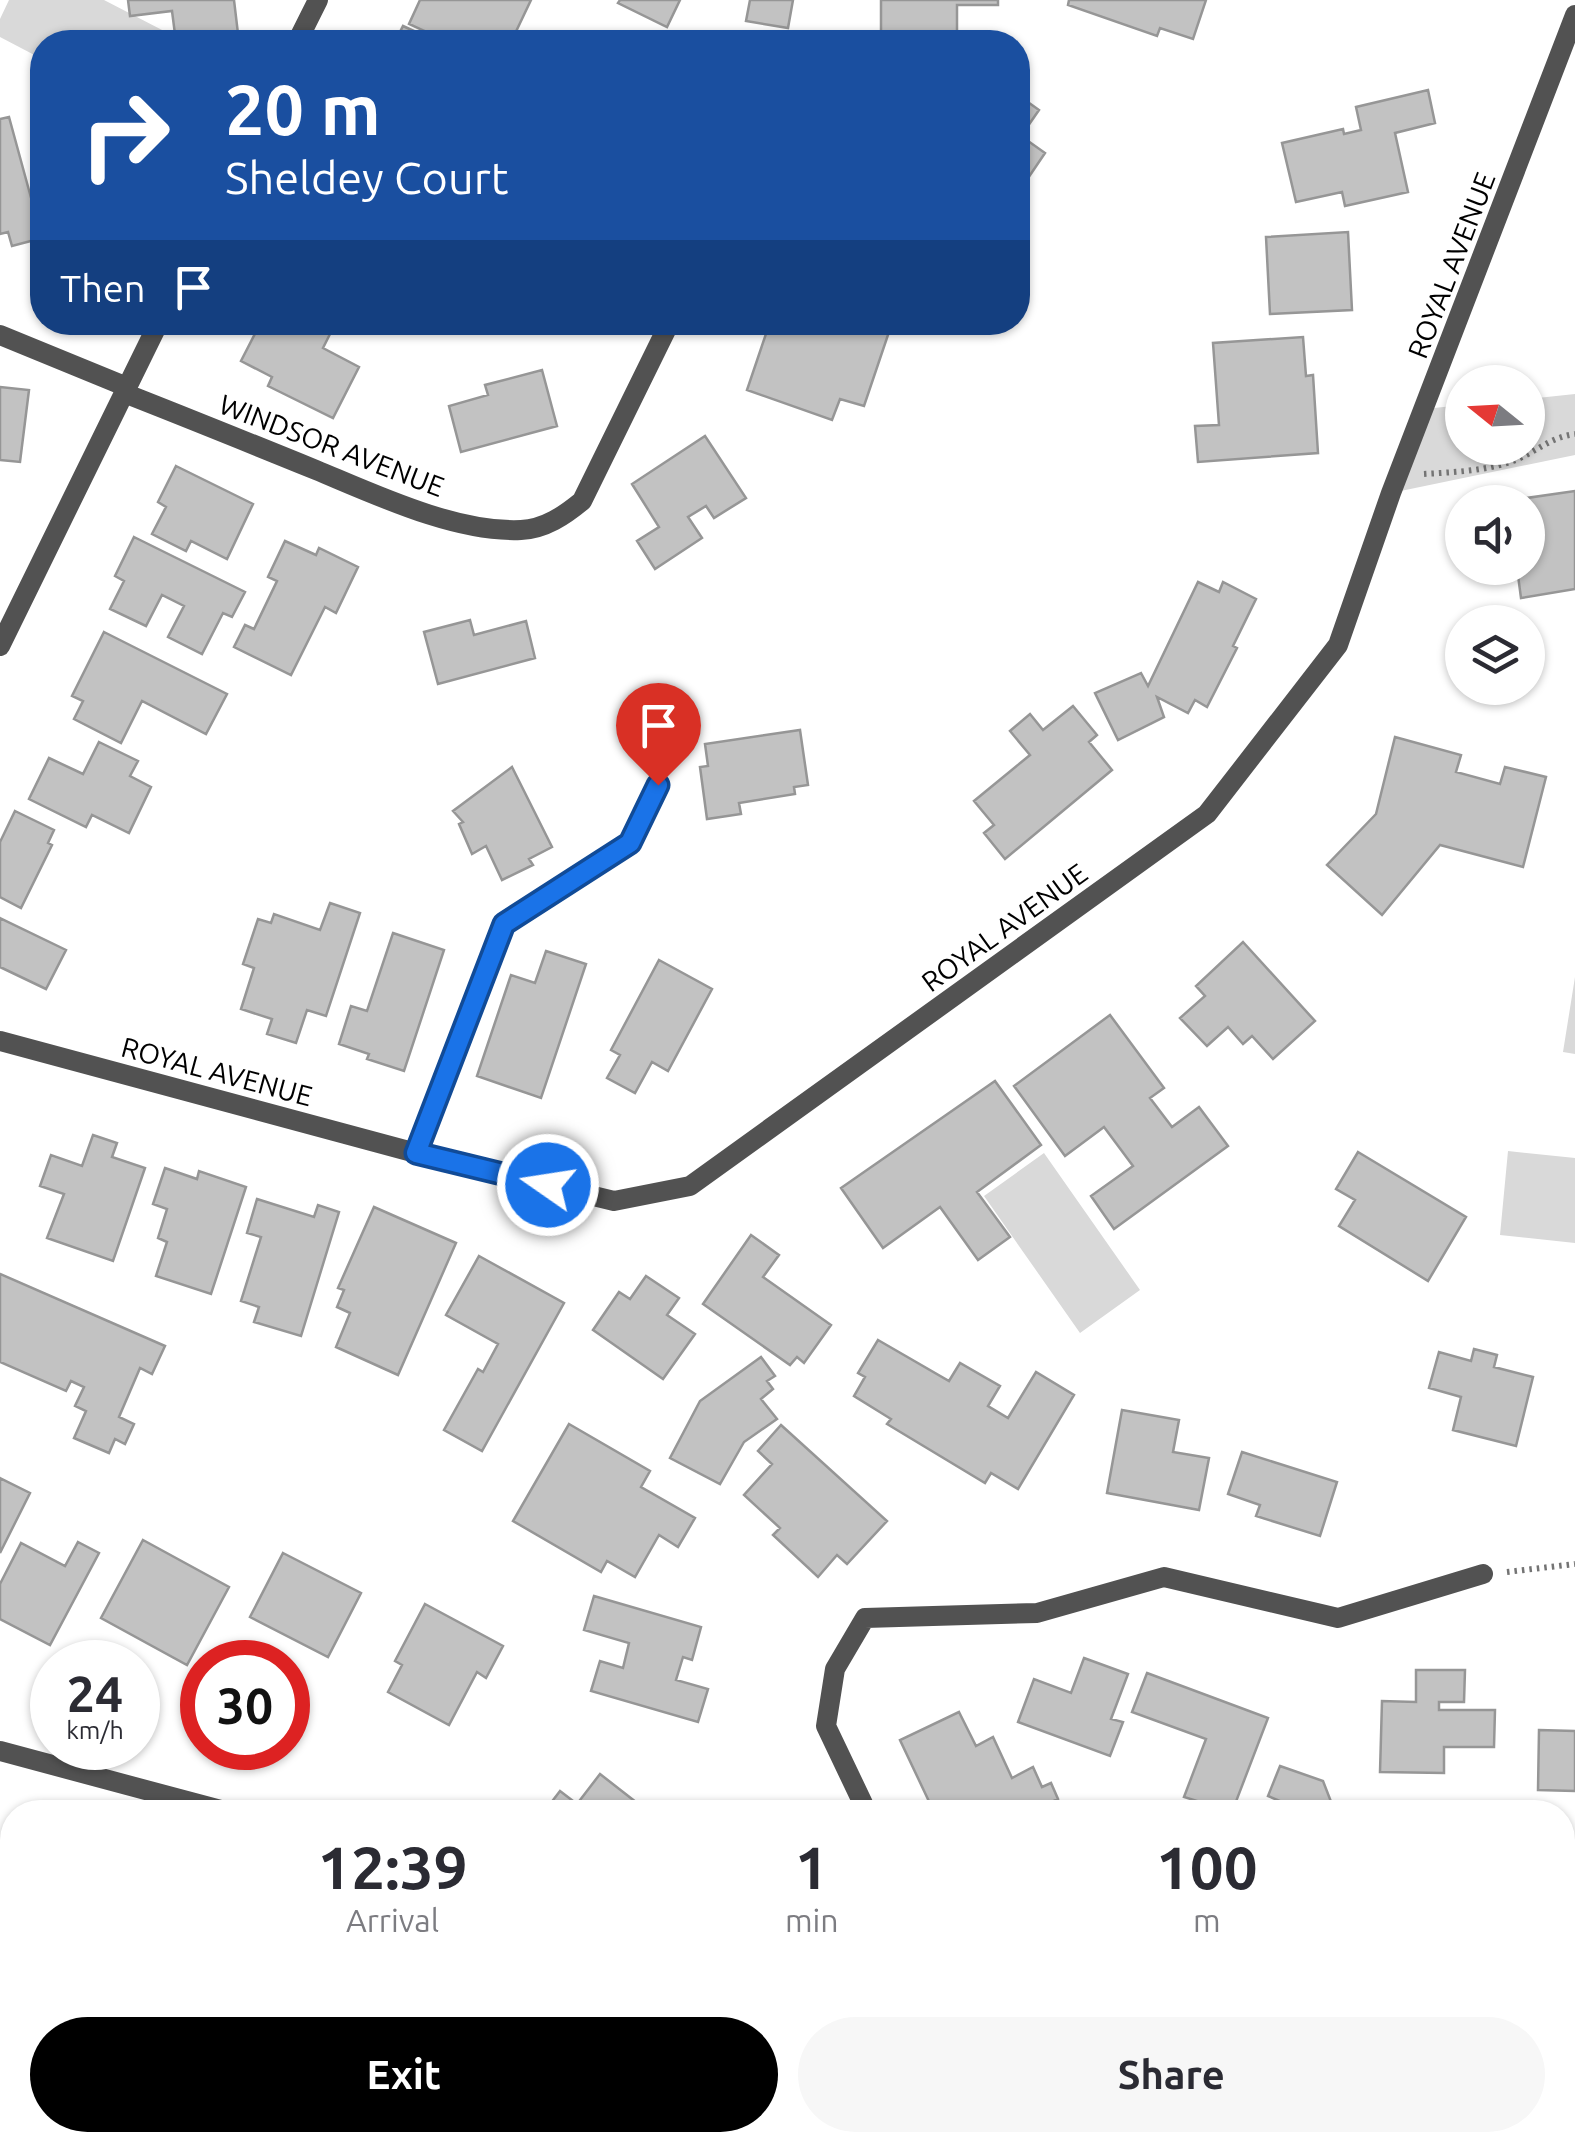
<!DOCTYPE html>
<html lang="en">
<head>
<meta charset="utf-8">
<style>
	:root { --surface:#fff; --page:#f7f7f7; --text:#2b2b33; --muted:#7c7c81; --accent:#000 }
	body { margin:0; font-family:Ubuntu,sans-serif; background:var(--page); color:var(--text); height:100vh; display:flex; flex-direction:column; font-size:38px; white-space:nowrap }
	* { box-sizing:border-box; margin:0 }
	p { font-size:32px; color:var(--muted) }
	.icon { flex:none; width:55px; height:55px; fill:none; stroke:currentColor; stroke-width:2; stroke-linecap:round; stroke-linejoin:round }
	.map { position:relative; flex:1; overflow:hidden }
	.sheet { position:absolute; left:0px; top:1800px; width:1575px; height:352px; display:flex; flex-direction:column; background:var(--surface); border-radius:40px 40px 0 0; box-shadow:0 2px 8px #0004 }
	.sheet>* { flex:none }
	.top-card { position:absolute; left:30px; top:30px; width:1000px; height:305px; border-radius:40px; box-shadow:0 2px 8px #0004; background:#1a4fa0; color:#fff; overflow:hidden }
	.needle { width:65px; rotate:288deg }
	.fabs { position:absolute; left:1445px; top:365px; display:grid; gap:20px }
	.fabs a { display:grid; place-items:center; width:100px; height:100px; border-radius:50%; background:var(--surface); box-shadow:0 2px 8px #0004; font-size:50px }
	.speed { position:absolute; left:30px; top:1640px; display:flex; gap:20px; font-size:50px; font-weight:700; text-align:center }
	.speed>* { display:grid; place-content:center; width:130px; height:130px; border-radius:50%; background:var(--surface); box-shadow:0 2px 8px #0004; line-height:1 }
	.speed small { font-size:25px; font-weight:400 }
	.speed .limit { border:15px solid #d22; background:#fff; color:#111 }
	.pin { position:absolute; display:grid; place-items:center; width:85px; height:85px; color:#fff; margin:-102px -42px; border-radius:50% 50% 50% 0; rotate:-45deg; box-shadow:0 0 10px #0007 }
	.pin .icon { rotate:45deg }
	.me { position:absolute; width:110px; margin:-55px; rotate:283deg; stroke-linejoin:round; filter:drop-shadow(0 0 8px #0008) }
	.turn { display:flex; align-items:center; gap:35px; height:210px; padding:0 30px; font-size:45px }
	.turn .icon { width:130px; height:130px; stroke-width:2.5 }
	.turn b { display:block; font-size:70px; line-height:85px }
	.then { display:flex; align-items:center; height:95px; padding:0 30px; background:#0003; gap:20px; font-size:38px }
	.eta { display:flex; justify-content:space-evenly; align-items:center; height:170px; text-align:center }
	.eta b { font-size:60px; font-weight:600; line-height:70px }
	.primary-button { display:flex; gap:20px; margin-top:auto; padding:20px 30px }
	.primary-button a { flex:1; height:115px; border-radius:60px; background:var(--accent); color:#fff; font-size:40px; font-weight:600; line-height:115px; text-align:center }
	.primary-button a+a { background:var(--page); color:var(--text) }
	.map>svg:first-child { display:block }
	.green { fill:#d9d9d9 }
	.building { fill:#c2c2c2; stroke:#969696; stroke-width:2.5 }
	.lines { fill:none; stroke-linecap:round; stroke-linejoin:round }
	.path { stroke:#747474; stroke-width:6; stroke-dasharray:2.5 5; stroke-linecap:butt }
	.minor { stroke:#525252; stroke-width:20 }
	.route-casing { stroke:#114b97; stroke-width:25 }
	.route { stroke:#1a73e8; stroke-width:18 }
	.labels { text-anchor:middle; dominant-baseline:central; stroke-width:8; stroke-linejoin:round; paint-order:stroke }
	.street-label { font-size:28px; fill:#000; stroke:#fff }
</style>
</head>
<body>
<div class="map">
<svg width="1575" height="2152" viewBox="0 0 1575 2152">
	<rect width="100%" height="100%" fill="#fff"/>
	<path class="green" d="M9,0H104L164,31L158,42H42V59L0,37V19Z
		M1575,394V455L1391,493L1425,409L1462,405V448H1528V399Z
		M1575,977V1054L1563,1052Z
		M1508,1151L1575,1158V1243L1500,1235Z
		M1044,1153L1140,1290L1080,1333L984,1196Z"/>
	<path class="building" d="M128,0H234L239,42H176L172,11L130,16Z
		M420,0H531L511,42H484L466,34L462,42H448L409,24Z
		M620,0H680L667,27L618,3Z
		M750,0H793L788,28L746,21Z
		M881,0H998V5H957V34L881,33Z
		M1069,0H1206L1193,39L1160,28L1157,36L1068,5Z
		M403,26L438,42H395Z
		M1428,90L1435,123L1395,133L1408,192L1345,206L1342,192L1296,202L1282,143L1343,129L1344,134L1361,130L1356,107Z
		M1018,95L1039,110L1021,136L1045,153L1018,193Z
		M9,117L42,238L12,246L8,232L0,234V119Z
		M1348,232L1352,310L1270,314L1266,237Z
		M261,322L278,329L281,322H336L323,348L359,367L333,418L268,386L272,377L241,361Z
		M770,322H879L891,326L864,406L840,399L832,420L747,390Z
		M1303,337L1306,376L1313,375L1318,453L1198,462L1195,426L1219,425L1213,343Z
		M542,370L557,426L461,452L449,406L488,395L485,385Z
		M0,387L29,390L20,462L0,460Z
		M705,436L746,498L714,518L706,506L688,517L702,538L655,569L637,541L659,527L632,484Z
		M176,466L253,504L227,559L191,541L186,551L152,534L166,507L158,502Z
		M1575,491V589L1521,598L1517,568H1528V502H1499Z
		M134,537L245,592L232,617L223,613L202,654L168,637L184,606L162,595L146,626L110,609L124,581L115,576Z
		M285,541L316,555L319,548L358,567L336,613L325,607L291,675L234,647L245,625L254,629L277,581L268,577Z
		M1198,582L1219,592L1223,582L1256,599L1233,646L1237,648L1207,707L1195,700L1188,713L1157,697L1164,717L1118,740L1095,693L1141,673L1148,686Z
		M470,620L474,635L526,621L535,658L438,684L424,632Z
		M104,632L227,694L206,734L142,701L121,743L74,719L83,701L72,696Z
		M1073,706L1097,735L1089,742L1112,770L1005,859L984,833L994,825L974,801L1030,755L1010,731L1030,714L1043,730Z
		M800,730L808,785L794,787L795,794L739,803L741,814L707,819L700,767L708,766L705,744Z
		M1395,737L1461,755L1456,772L1500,784L1505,767L1546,777L1523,867L1440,845L1382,915L1327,865L1376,814Z
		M99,742L138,761L130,776L151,787L129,833L92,815L86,827L29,799L49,758L83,774Z
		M512,767L552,847L529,859L533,865L502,880L486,846L472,854L459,824L463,822L453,811Z
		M15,811L54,830L48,843L52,845L21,908L0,897V842Z
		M330,903L360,913L326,1016L307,1010L296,1043L267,1034L272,1019L241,1009L254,968L243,964L258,919L271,923L274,914L320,930Z
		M0,918L66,950L46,989L0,967Z
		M393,933L444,950L404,1071L367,1059L369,1054L339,1044L351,1006L367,1011Z
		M1243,942L1315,1021L1273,1059L1252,1036L1243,1044L1228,1027L1207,1046L1180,1018L1205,996L1196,986Z
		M546,951L586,964L541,1098L477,1076L511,975L535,983Z
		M659,960L712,989L668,1071L652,1062L635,1093L607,1078L620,1055L611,1050Z
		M1110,1015L1164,1088L1150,1098L1172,1127L1199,1107L1228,1146L1114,1229L1091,1196L1133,1166L1104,1127L1065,1156L1014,1086Z
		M995,1081L1041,1145L977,1192L1010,1237L978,1260L940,1207L883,1248L841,1188Z
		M93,1135L117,1143L112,1157L145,1168L113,1261L47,1238L64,1194L40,1186L51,1155L82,1166Z
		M1358,1152L1466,1217L1428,1281L1339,1226L1355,1200L1336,1189Z
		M165,1168L197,1179L199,1171L246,1187L211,1294L156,1276L167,1242L158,1238L167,1209L153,1204Z
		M257,1199L314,1217L318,1205L339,1212L301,1336L254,1322L259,1307L241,1301L261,1237L247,1233Z
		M374,1207L456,1243L398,1375L336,1347L350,1313L337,1307L344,1290L338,1288Z
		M751,1235L779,1255L763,1277L831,1325L804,1363L797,1357L790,1365L703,1304Z
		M479,1256L564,1303L482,1451L444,1430L478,1369L483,1372L498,1344L446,1315Z
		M0,1274L165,1346L152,1374L140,1368L119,1417L134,1424L125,1444L115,1439L109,1453L74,1438L86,1411L75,1406L84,1387L71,1381L66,1391L0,1362Z
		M646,1276L679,1298L667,1315L695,1334L663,1379L593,1330L619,1292L630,1299Z
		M878,1340L949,1381L960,1363L1000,1386L988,1406L1008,1418L1036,1372L1074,1395L1018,1489L991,1473L985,1483L887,1424L891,1419L854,1396L865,1377L858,1373Z
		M1474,1349L1497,1355L1494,1367L1533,1377L1516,1446L1453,1430L1461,1397L1429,1388L1439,1352L1471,1361Z
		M761,1357L775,1376L767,1381L773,1389L761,1399L777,1419L744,1442L720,1484L670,1458L700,1401Z
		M1122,1410L1179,1420L1173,1452L1209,1458L1199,1510L1107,1493Z
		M569,1424L650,1471L641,1487L695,1518L678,1547L659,1535L635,1577L607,1561L601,1572L513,1521Z
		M781,1425L887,1521L847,1564L837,1555L818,1577L773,1535L780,1528L744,1495L772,1464L758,1451Z
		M1242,1452L1337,1482L1320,1536L1256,1516L1260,1505L1228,1494Z
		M0,1478L30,1493L0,1553Z
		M143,1540L229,1587L187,1665L101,1618Z
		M78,1542L99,1553L50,1645L0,1619V1584L21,1543L65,1566Z
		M283,1553L361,1593L328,1657L250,1617Z
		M594,1596L701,1627L692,1660L683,1657L676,1680L708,1689L698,1722L591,1691L600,1661L623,1668L629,1643L584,1630Z
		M425,1604L503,1646L486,1678L477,1672L449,1725L388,1692L402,1665L395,1661Z
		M1084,1658L1128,1674L1111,1719L1123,1722L1110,1756L1018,1722L1034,1679L1071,1693Z
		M1416,1670H1465L1464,1702H1439V1710H1495L1494,1747H1444V1773L1380,1772L1382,1701L1416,1702Z
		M1147,1673L1268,1718L1232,1812L1184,1797L1206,1739L1132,1712Z
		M959,1712L976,1746L993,1737L1012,1778L1033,1767L1042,1787L1051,1783L1058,1799L1041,1807L1044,1812H934L900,1740Z
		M1539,1730L1575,1731V1791L1538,1790Z
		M1280,1766L1323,1781L1335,1812H1291L1289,1805L1268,1796Z
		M600,1774L641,1806L636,1812H544L560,1791L577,1804Z
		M1140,1803L1189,1812H1138Z
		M12,1930V1961L5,1959Z
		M1562,2017L1575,2022V2093L1562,2088Z
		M12,2061V2140H29L23,2152H0V2084Z
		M29,2140H89L82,2152H23Z
		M100,2140H172L169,2152H93Z
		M210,2140H284L281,2149L291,2152H207Z
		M458,2140H484L463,2150Z
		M490,2140H547L553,2152H496Z
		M1087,2140H1152L1140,2152H1099Z
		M1189,2140H1270L1258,2152H1176Z
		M1469,2140H1542L1536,2152H1464Z"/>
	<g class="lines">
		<path class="path" d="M1424,474C1455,472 1489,471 1518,459C1538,450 1552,437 1575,434
			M1507,1572L1575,1564"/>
		<path class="minor" d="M297,42L318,0
			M0,335L127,387
			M124,393C188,418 252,444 316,470C376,495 456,533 521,530C545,529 565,515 582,501L670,322
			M0,646L159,322
			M0,1041L416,1153L614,1201L690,1186L1207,814L1338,645L1391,493L1575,15
			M416,1153L504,924L630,843L657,785
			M0,1751L228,1812
			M867,1812L826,1726L835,1669L865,1618L1037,1613L1164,1577L1338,1618L1483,1574
			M1562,1927L1575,1922
			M623,2140L629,2152
			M801,2152L826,2140
			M1341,2152L1351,2140"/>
	</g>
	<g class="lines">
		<g class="route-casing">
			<path id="route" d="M548,1185L416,1153L504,924L630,843L658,785"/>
		</g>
		<use href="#route" class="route"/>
	</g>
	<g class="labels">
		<g class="street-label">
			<text transform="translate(1451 265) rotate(-69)">ROYAL AVENUE</text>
			<text transform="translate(332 445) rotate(21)">WINDSOR AVENUE</text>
			<text transform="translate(1004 927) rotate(-36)">ROYAL AVENUE</text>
			<text transform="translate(217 1071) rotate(15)">ROYAL AVENUE</text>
		</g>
	</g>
</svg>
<div class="fabs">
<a><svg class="needle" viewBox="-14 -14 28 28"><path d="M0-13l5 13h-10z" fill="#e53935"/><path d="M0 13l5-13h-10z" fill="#7c7c81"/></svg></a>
<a><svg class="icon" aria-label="sound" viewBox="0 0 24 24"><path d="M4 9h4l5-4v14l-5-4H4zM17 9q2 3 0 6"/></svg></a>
<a><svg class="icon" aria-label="layers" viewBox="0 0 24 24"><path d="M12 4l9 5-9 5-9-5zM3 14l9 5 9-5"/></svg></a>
</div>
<div class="speed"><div>24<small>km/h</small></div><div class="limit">30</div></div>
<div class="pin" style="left:658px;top:785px;background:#d93025"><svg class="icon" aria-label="arrive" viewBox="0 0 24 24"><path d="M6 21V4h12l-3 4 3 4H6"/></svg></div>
<svg class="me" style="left:548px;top:1185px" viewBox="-20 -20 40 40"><circle r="17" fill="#1a73e8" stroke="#fff" stroke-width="3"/><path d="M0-11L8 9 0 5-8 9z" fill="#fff"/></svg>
<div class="top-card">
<div class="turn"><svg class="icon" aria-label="right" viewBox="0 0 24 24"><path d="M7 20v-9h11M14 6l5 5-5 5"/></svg><div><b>20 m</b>Sheldey Court</div></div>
<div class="then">Then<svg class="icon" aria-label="arrive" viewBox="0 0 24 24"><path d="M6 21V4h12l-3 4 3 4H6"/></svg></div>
</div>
<section class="sheet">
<div class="eta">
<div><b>12:39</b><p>Arrival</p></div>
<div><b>1</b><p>min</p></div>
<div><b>100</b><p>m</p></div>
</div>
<div class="primary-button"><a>Exit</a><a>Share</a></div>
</section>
</div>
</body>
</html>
